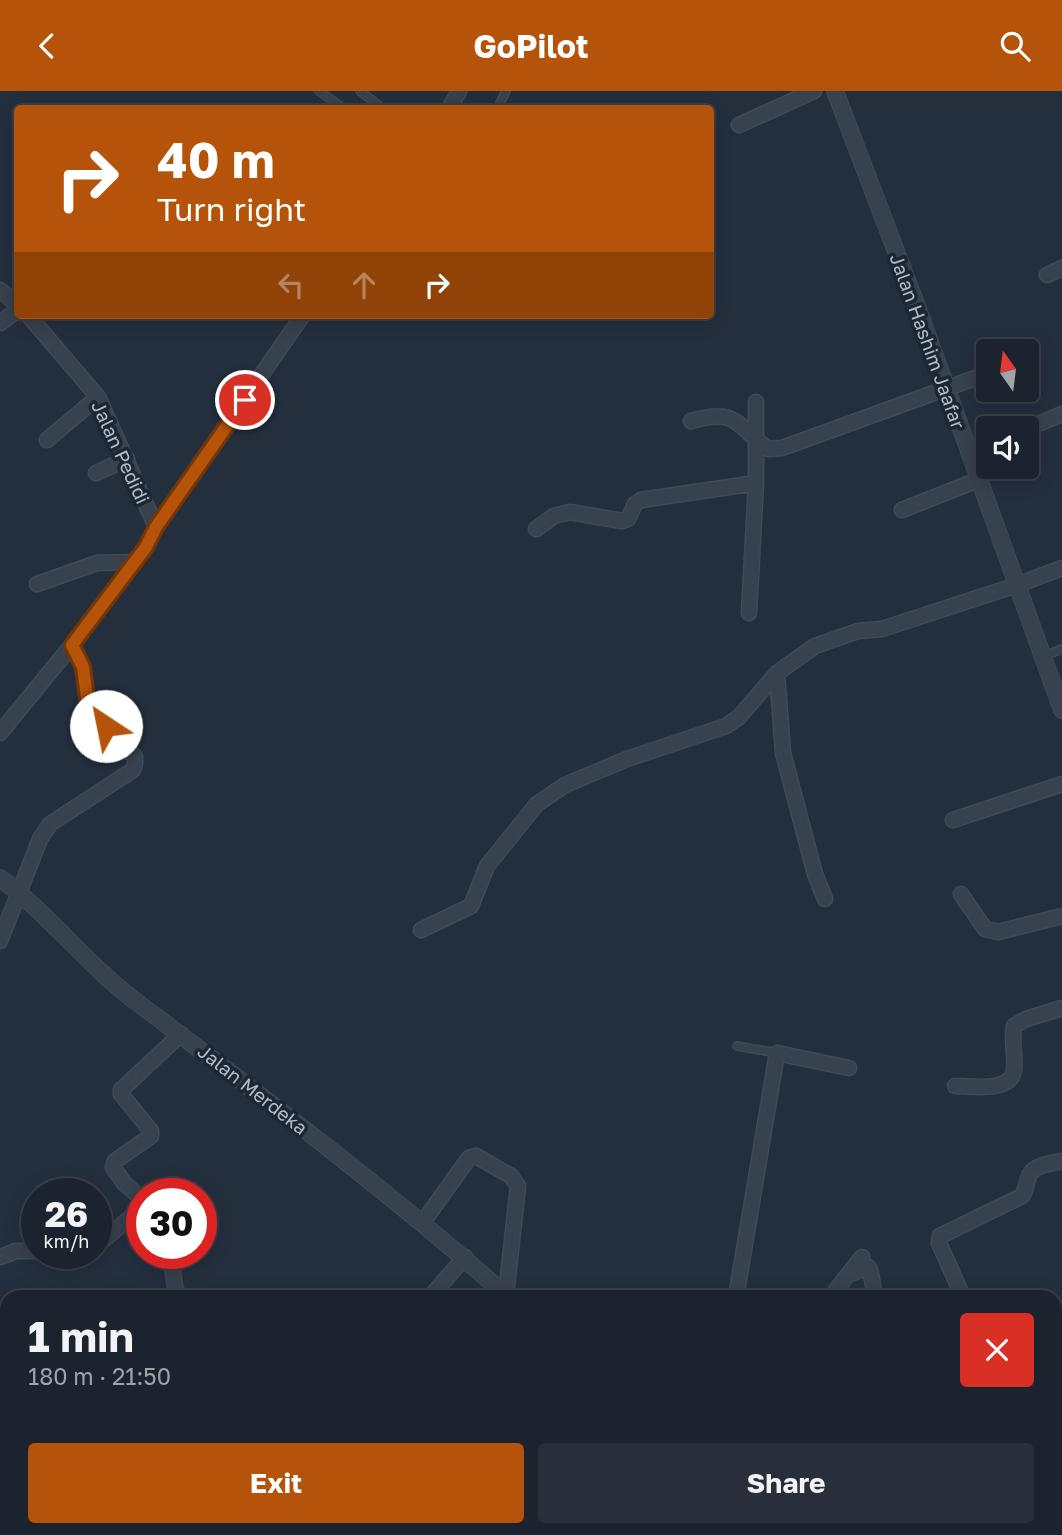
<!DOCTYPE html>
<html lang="en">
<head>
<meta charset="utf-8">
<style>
	:root { --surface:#1b232e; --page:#282f3a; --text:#f1f3f6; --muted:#a0a4aa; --line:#39404a; --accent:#b45309 }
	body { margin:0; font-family:"Golos Text",sans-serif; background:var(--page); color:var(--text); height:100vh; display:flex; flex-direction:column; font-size:26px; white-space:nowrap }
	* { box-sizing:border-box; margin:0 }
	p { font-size:23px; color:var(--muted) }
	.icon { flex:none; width:38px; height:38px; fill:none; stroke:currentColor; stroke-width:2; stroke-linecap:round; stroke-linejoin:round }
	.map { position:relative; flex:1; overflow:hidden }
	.side { position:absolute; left:0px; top:1199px; width:1062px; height:247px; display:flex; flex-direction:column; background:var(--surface); border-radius:21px 21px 0 0; box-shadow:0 4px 18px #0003,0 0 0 2px var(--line) }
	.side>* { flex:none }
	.guide { position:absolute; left:14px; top:14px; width:700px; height:214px; border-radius:7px; box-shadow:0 4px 18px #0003,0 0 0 2px var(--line); background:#b45309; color:#fff; overflow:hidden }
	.needle { width:46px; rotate:346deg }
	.buttons { position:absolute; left:976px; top:248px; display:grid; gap:14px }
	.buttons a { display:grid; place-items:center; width:63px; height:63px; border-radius:7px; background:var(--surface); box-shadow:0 4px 18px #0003,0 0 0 2px var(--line); font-size:35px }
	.speed { position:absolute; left:21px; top:1087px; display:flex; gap:14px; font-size:35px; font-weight:700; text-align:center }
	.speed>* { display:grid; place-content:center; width:91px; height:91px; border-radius:50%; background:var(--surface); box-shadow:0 4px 18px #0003,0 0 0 2px var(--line); line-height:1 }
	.speed small { font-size:18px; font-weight:400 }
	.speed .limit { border:10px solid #d22; background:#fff; color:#111 }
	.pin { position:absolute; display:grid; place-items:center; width:60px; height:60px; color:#fff; margin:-30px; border:4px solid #fff; border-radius:50%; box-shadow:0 2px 7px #0007 }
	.me { position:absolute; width:77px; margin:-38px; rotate:326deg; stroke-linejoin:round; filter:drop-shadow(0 0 5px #0008) }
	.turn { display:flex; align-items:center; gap:24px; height:147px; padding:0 28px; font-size:32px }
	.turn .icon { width:91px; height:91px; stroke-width:2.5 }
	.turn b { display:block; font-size:49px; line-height:60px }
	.lanes { display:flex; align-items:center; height:66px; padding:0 28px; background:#0003; justify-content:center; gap:35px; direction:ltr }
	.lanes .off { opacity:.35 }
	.round { display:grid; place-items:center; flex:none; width:74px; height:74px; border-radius:7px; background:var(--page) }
	.summary { display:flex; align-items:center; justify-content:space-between; height:119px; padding:0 28px }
	h1 { font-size:42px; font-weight:700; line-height:52px }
	.action { display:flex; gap:14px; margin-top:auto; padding:14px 28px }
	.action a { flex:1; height:80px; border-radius:7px; background:var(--accent); color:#fff; font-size:28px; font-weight:700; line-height:80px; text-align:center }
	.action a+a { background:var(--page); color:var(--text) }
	header { display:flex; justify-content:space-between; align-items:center; height:91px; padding:0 28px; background:var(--accent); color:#fff; font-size:32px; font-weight:700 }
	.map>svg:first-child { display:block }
	.water { fill:url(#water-waves) }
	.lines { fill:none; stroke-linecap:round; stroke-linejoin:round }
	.service-casing { stroke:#414a57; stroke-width:10 }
	.minor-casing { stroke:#414a57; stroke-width:17 }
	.tertiary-casing { stroke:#414a57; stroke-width:18 }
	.service { stroke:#38414e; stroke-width:7 }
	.minor { stroke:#38414e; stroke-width:14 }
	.tertiary { stroke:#38414e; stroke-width:16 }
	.route-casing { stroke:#753606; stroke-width:18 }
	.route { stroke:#b45309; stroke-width:12 }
	.labels { text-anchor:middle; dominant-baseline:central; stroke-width:7; stroke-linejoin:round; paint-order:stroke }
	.street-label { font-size:19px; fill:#b4bcc9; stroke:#1d2633 }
</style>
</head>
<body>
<header><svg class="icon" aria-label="back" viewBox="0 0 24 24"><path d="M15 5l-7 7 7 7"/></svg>GoPilot<svg class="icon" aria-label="search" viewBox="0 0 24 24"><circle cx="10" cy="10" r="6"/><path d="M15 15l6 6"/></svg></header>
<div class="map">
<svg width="1062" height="1444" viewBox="0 0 1062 1444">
	<defs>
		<pattern id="water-waves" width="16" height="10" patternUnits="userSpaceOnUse" patternTransform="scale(1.75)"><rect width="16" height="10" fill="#17263c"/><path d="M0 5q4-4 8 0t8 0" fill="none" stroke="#364457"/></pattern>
	</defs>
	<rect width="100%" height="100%" fill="#242f3e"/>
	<path class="water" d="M0,1333L7,1337V1438H141L145,1444H0Z"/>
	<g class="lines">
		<g class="service-casing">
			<path id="service" d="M319,0L344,18
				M360,0L383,18
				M500,12L506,0
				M1044,565L1062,558
				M737,955L777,962"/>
		</g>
		<g class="minor-casing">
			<path id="minor" d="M449,18L459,0
				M739,34L814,0
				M1047,184L1062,177
				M0,199L18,214
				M28,224L98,306L156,436
				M0,232L18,219
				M1027,267H1028
				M691,330C737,317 735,333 768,358L782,357L989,282
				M1026,338L1062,323
				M47,349L98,306
				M969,362L989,353
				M96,382L127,368
				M902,419L978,389
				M536,438L554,425L570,421L622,430L628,428L635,413L641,409L756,392
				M37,493L97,472L135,471
				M749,522L756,392V311
				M777,582L783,662L815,783L825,808
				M0,642L72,554L146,456L156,436L303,224
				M953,729L1062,693
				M961,803L985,838L998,841L1062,825
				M421,839L471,815L487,775L537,713L565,694L627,668L726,635L739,626L777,582L815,555L858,540L882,538L1017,494L1062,477
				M0,850L40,748L50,733L133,679L135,673V666L92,619L87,607L83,576L72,554
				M955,995C972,995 1011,1002 1014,979C1016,964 1011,951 1014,935L1026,928L1062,917
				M142,1108L124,1092L113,1076L115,1070L151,1045V1040L121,1003V999L181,943
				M423,1131L469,1067L476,1065L511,1085L518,1095L506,1204
				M96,1155L142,1117
				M43,1162C55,1168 67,1168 80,1162
				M170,1162L175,1195L179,1206
				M0,1166L16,1160H37
				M851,1183L868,1176L870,1179L874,1199
				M430,1206L465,1166
				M736,1206L777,962L849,977
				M836,1206V1199L862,1166
				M963,1206L939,1152L940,1145L1022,1105C1027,1098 1026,1090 1030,1083C1035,1074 1053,1072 1062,1070
				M0,1243L7,1252
				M189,1438L192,1444
				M723,1438V1444
				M861,1438L862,1444"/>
		</g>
		<g class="tertiary-casing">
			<path id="tertiary" d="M835,0L918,218L1062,619
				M0,787C50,824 88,875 138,912C264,1007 390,1101 508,1206
				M1055,1347L1062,1344"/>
		</g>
		<use href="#service" class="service"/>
		<use href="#minor" class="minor"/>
		<use href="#tertiary" class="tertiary"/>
	</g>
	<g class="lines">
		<g class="route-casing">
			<path id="route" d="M106,635L92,619L87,607L83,576L72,554L146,456L156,436L245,309"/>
		</g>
		<use href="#route" class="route"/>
	</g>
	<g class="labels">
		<g class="street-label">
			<text transform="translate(928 250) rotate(70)">Jalan Hashim Jaafar</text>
			<text transform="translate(121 361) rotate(65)">Jalan Pedidi</text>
			<text transform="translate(253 998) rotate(38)">Jalan Merdeka</text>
		</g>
	</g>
</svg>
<div class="buttons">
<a><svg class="needle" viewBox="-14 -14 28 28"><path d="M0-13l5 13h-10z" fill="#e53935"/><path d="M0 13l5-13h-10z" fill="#a0a4aa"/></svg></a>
<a><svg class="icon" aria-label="sound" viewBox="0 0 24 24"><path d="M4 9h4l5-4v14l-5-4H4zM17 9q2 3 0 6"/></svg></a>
</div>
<div class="speed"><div>26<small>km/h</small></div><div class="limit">30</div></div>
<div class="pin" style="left:245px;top:309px;background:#d93025"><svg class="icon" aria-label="arrive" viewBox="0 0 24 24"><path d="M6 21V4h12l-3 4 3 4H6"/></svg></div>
<svg class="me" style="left:106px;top:635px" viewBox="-20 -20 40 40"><circle r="19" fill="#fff"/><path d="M0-13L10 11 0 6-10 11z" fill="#b45309"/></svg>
<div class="guide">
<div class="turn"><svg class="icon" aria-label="right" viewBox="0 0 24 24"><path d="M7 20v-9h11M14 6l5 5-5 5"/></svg><div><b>40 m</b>Turn right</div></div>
<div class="lanes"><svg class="icon off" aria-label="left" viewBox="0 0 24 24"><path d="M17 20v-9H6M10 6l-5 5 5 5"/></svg><svg class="icon off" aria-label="ahead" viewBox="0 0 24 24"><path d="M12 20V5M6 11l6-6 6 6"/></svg><svg class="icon" aria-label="right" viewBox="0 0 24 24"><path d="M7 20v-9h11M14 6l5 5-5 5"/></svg></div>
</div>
<section class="side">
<div class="summary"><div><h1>1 min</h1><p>180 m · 21:50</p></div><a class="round" style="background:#d93025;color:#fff"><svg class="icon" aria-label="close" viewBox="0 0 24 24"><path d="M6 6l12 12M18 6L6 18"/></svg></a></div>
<div class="action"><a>Exit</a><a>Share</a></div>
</section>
</div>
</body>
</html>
